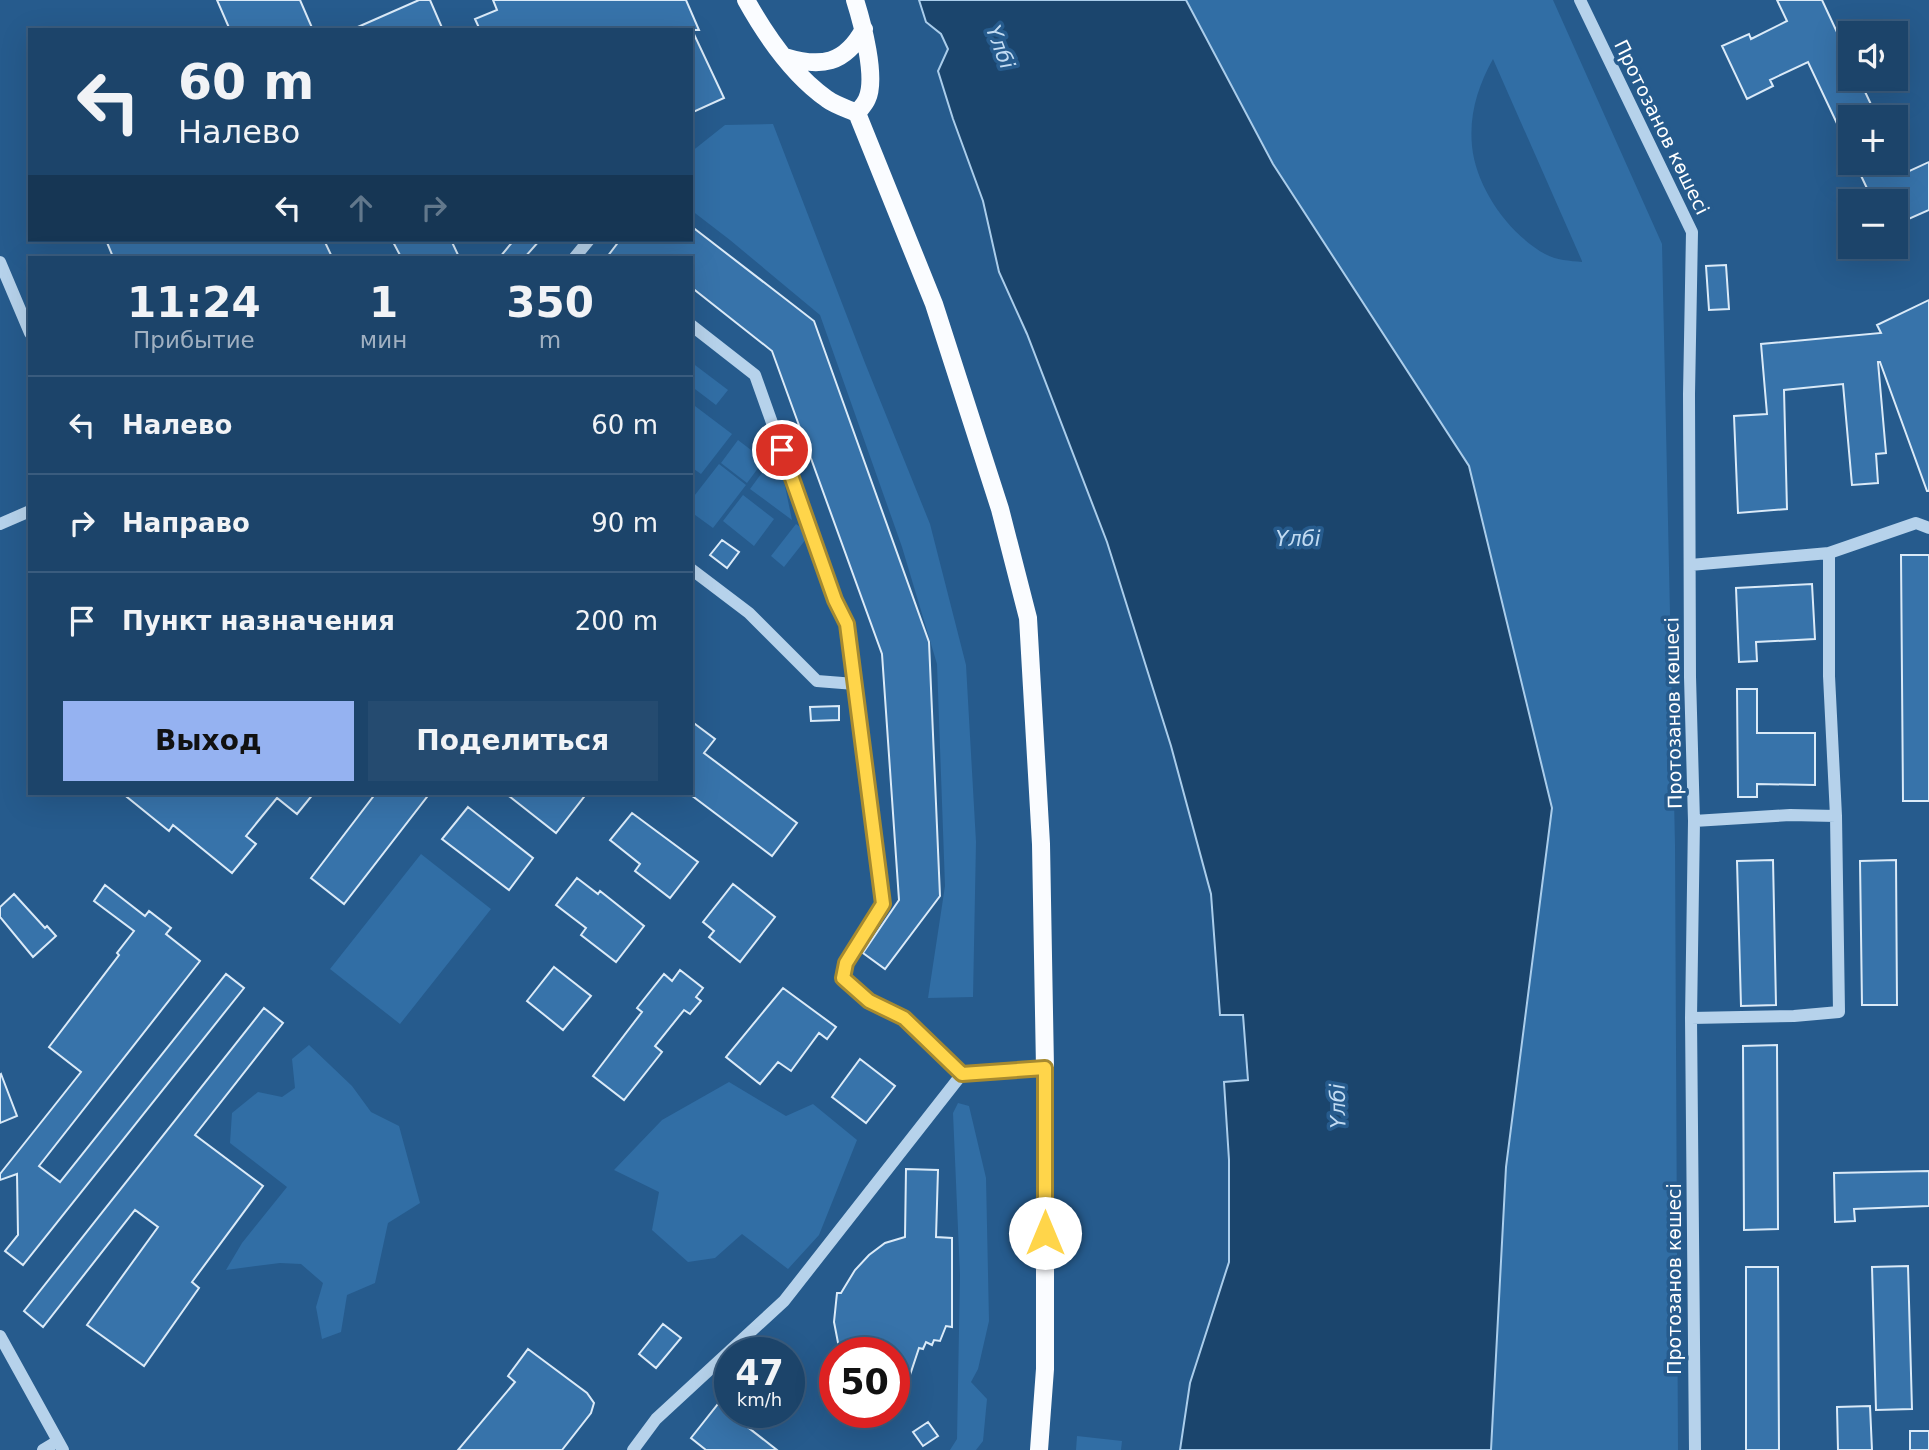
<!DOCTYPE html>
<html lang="ru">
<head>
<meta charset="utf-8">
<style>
	:root { --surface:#1c446a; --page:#254b70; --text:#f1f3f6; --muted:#a0b0c1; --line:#3a5c7e; --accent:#95b2f1 }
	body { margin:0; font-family:"DejaVu Sans",sans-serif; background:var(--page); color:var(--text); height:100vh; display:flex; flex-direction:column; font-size:26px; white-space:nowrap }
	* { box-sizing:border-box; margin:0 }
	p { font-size:23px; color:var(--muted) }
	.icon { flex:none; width:38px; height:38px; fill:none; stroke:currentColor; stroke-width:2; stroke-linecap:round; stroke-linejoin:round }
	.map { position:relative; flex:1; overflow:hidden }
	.drawer { position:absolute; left:28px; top:256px; width:665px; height:539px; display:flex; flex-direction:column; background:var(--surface); border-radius:0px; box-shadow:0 7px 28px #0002,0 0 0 2px var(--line) }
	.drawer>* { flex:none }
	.banner { position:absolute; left:28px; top:28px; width:665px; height:214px; border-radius:0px; box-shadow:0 7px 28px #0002,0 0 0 2px var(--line); background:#1c446a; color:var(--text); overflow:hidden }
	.buttons { position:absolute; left:1838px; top:21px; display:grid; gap:14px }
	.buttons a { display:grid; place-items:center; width:70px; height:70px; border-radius:0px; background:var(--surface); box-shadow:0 7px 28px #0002,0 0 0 2px var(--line); font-size:35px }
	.speed { position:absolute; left:714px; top:1337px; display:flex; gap:14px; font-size:35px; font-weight:700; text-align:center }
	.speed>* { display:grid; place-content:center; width:91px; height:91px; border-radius:50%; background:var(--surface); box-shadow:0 7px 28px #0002,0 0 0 2px var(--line); line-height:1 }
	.speed small { font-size:18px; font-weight:400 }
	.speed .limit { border:10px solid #d22; background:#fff; color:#111 }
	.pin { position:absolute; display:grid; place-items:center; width:60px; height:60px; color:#fff; margin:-30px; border:4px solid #fff; border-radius:50%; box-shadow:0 2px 7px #0007 }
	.me { position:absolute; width:77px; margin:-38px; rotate:0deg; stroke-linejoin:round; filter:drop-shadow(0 0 5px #0008) }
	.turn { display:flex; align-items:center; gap:24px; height:147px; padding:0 35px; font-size:32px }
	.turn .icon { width:91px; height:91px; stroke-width:2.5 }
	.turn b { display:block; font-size:49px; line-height:60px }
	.lanes { display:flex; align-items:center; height:66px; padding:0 35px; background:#0003; justify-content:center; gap:35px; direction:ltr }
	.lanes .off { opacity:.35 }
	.eta { display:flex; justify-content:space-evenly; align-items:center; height:119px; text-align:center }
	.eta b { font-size:42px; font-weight:700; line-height:49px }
	.primary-button { display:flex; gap:14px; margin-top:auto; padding:14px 35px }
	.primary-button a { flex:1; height:80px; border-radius:0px; background:var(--accent); color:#111; font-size:28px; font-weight:700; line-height:80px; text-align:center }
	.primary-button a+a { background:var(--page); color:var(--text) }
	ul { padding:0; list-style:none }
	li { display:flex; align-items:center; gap:21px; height:98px; padding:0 35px; border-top:2px solid var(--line) }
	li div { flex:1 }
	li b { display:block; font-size:26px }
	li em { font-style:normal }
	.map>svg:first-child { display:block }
	.green { fill:#316ea5; fill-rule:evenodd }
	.water { fill:#1b456d; stroke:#aacdeb; stroke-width:2 }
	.building { fill:#3773aa; stroke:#daeaf8; stroke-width:2 }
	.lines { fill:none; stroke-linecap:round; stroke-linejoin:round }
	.minor { stroke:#b6d2eb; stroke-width:12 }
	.major { stroke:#fafcff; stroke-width:18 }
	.route-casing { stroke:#a68a30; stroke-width:18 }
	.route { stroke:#ffd54a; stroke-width:12 }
	.labels { text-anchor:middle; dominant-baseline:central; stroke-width:7; stroke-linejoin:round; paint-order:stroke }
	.street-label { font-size:19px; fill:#fff; stroke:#265b8d }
	.water-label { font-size:21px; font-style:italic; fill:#c2dbf2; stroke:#265b8d }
</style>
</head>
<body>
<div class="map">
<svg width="1929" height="1450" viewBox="0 0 1929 1450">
	<rect width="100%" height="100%" fill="#265b8d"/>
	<path class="green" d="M1186,0H1553L1662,244L1675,845L1678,1450H1491L1506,1167L1273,164ZM1493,59L1582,261V262C1570,261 1556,260 1545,254C1509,234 1476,188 1472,146C1469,114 1478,86 1493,59Z
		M773,124L865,363L930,524L966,665L976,842L973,997L928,998L945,886L937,664L902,547L820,315L730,240L691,210V152L725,125Z
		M691,362L728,390L716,405L691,386Z
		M691,403L732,434L701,474L691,467Z
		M738,440L764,460L747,483L721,463Z
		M770,462L782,472L792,520L750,489Z
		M719,464L746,485L713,528L691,512V500Z
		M743,495L774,519L754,546L723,521Z
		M796,524L810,534L784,567L771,556Z
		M421,854L491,909L400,1024L330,969Z
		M309,1045L352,1086L371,1112L399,1126L420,1203L388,1223L375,1283L347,1295L341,1332L322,1339L316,1307L323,1283L301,1264L280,1263L226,1270L242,1243L287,1187L230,1143L232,1113L258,1092L282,1097L295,1088L292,1059Z
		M729,1082L786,1116L813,1104L857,1140L819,1235L788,1269L742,1234L715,1258L688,1262L652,1230L659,1192L614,1170L662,1120Z
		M958,1103L969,1106L986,1178L989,1321L978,1369L971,1382L987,1399L983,1441L976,1450H950L957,1439L960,1275L953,1113Z
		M1077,1436L1122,1441L1121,1450H1076Z"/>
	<path class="water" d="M919,0H1186L1273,164L1469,466L1552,808L1506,1167L1491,1450H1180L1190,1383L1229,1262V1160L1224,1082L1248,1080L1243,1015H1220L1211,894L1171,746L1107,542L1027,334L999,272L983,201L953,119L938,71L948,49L941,34L926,22Z"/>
	<path class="building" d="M217,0H300L313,30H230Z
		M419,0H430L443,30H351Z
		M493,0H686L699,30H692L724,98L691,113V30H480L475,19L497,10Z
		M1777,0H1822L1850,60V79H1859L1877,117H1850V151L1808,62L1770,80L1773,86L1747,99L1722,46L1749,34L1751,39L1787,21Z
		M1929,162V210L1895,225V201H1873L1855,163H1898L1903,174Z
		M691,226L814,321L929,642L940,896L885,969L863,953L899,900L882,654L772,351L691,287V257H607L620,240H691Z
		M106,240H324L332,257H113Z
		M392,240H451L459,257H401Z
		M514,240H540L525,257H500Z
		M1726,265L1729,309L1709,310L1706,266Z
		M1929,300V491H1927L1880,362H1878L1886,453L1876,454L1878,483L1852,485L1843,384L1784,390L1787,509L1738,513L1734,416L1767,414L1761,344L1881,333L1877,325Z
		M722,540L739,552L727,568L710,555Z
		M1901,555H1929V801H1903Z
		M1812,584L1815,639L1756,642L1757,661L1739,662L1736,588Z
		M1737,689H1757V733H1815V785L1757,784V797H1738Z
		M839,706V720L811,721L810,707Z
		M691,721L715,739L704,753L797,823L772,856L691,795Z
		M122,793H314L297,814L277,798L246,836L256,844L232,873L173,825L169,831Z
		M376,793H430L344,904L311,878Z
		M505,793H587L556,833Z
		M468,807L533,858L509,890L442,839Z
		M632,813L698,862L670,898L635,871L640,864L610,840Z
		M1773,860L1776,1005L1741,1006L1737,861Z
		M1896,860L1897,1005H1862L1860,861Z
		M577,878L598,894L600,891L644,926L616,962L581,935L586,928L556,905Z
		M733,884L775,917L740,962L709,937L714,931L703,922Z
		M105,885L145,916L149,911L171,928L166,934L200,961L39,1166L60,1182L226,974L244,988L23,1265L5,1251L18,1235L17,1174L0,1180V1174L81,1072L49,1047L119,955L117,953L134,931L94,901Z
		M14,894L45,928L47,926L56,936L33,957L0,917V907Z
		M554,967L591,996L563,1030L527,1001Z
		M680,970L703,988L696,997L701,1001L690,1014L684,1010L655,1046L662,1052L624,1100L593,1076L642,1012L637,1008L664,974L672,981Z
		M783,988L836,1027L827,1039L819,1033L791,1071L778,1062L760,1084L726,1057Z
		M264,1008L283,1023L195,1135L263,1186L192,1282L199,1288L144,1366L87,1325L158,1227L135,1210L43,1327L24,1311Z
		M1777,1045L1778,1229L1744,1230L1743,1046Z
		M860,1059L895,1086L866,1123L832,1097Z
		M1,1074L17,1116L0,1123V1075Z
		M906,1169L938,1170L936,1237L952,1238V1327L946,1326L940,1341L934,1340L932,1345L926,1342L923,1349L919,1348L906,1387L894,1383V1353H840L834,1322L837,1293H841L855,1270L869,1255L885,1243L905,1237Z
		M1929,1171V1206L1854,1209L1855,1221L1835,1222L1834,1173Z
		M1908,1266L1912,1409L1876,1410L1872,1267Z
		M1746,1267H1778L1779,1450H1746Z
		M663,1324L681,1338L656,1368L639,1354Z
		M528,1349L587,1393L594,1403L591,1413L562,1450H458L515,1382L508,1376Z
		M718,1404L777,1450H706L691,1438Z
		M1870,1406L1872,1450H1838L1837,1407Z
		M928,1422L938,1436L923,1446L913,1432Z
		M1910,1431H1929V1450H1910Z"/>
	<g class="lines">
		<path class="minor" d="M1580,0L1692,232L1689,394L1690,677L1694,821L1691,1018L1695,1450
			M575,257L589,240
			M0,262L30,333
			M691,325L755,375L835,600L847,624L883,904L846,963L843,978L869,1001L903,1018L962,1074
			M0,524L30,511
			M1690,565L1829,553L1916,523L1929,528
			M691,569L749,613L817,681L855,684
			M1694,821L1790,815L1836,816
			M1691,1018L1794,1016L1839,1012L1836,816L1829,676V553
			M0,1336L63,1450
			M43,1450L58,1441
			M633,1450L656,1419L784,1301L962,1074L1045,1068"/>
		<path class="major" d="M746,0C766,36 793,75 827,99C835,105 848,109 857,113
			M855,0C862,22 877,78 867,99C865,104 860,109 857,113L934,304L1000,509L1028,618L1041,844L1045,1068V1369L1039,1450
			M785,57C821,68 845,64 864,29"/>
	</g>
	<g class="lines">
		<g class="route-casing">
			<path id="route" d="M782,450L835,600L847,624L883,904L846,963L843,978L869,1001L904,1018L962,1074L1045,1068V1233"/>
		</g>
		<use href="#route" class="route"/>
	</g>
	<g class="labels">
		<g class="street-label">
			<text transform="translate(1662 127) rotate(64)">Протозанов көшесі</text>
			<text transform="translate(1673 713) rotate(-91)">Протозанов көшесі</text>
			<text transform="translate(1674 1279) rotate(-90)">Протозанов көшесі</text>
		</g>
		<g class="water-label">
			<text transform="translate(1000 47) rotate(69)">Үлбі</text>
			<text x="1298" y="539">Үлбі</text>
			<text transform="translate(1338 1106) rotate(-91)">Үлбі</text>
		</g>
	</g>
</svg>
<div class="buttons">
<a><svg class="icon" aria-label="sound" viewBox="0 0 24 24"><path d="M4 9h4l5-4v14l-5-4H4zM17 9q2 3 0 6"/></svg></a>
<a>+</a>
<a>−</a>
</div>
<div class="speed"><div>47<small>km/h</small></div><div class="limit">50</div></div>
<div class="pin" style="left:782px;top:450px;background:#d93025"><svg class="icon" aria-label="arrive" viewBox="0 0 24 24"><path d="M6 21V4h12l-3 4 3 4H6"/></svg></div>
<svg class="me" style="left:1045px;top:1233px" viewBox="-20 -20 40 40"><circle r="19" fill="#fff"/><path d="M0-13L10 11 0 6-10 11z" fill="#ffd54a"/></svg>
<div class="banner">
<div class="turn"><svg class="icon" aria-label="left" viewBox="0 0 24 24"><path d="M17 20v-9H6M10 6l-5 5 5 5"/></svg><div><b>60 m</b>Налево</div></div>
<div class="lanes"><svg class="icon" aria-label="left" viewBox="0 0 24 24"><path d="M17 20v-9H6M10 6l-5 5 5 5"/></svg><svg class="icon off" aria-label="ahead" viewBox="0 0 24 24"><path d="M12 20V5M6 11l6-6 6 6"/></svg><svg class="icon off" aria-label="right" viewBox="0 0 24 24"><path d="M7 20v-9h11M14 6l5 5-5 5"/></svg></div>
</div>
<section class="drawer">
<div class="eta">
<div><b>11:24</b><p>Прибытие</p></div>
<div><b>1</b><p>мин</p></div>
<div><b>350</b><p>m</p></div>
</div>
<ul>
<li><svg class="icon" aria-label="left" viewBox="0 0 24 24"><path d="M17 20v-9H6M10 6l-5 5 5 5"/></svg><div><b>Налево</b></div><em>60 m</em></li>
<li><svg class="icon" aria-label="right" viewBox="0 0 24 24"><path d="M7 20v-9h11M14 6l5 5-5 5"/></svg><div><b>Направо</b></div><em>90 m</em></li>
<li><svg class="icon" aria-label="arrive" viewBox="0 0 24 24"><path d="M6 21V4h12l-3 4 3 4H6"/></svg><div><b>Пункт назначения</b></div><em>200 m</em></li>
</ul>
<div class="primary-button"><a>Выход</a><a>Поделиться</a></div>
</section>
</div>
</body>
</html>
